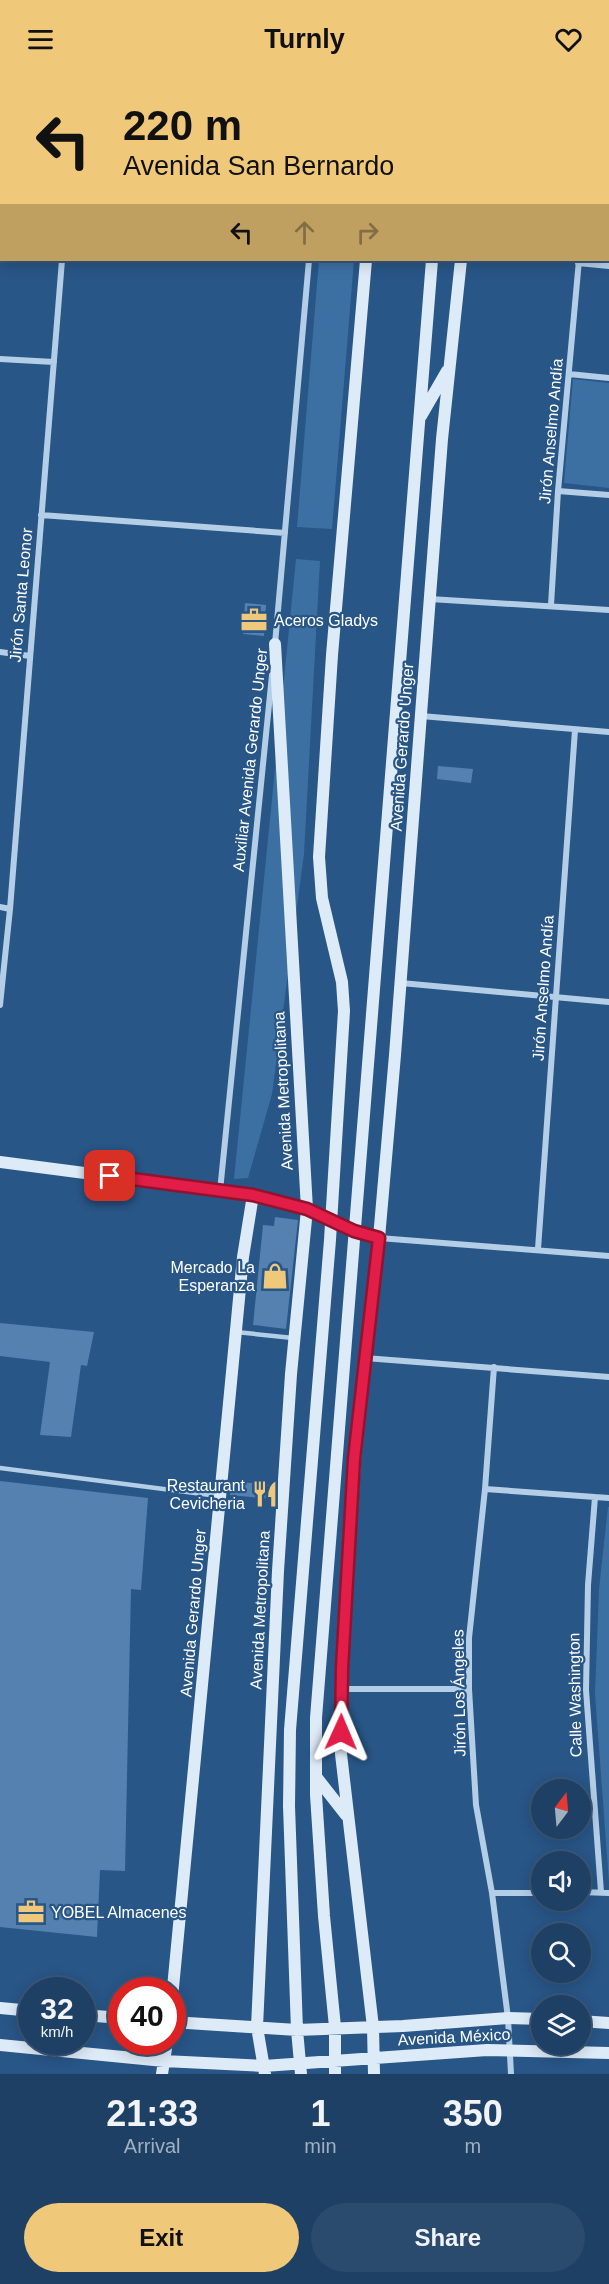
<!DOCTYPE html>
<html lang="en">
<head>
<meta charset="utf-8">
<style>
	:root { --surface:#1e4065; --page:#2b4b6e; --text:#f1f3f6; --muted:#a1afbf; --line:#3c5979; --accent:#f0c87a }
	body { margin:0; font-family:Helvetica,sans-serif; background:var(--page); color:var(--text); height:100vh; display:flex; flex-direction:column; font-size:22px; white-space:nowrap }
	* { box-sizing:border-box; margin:0 }
	p { font-size:20px; color:var(--muted) }
	.icon { flex:none; width:33px; height:33px; fill:none; stroke:currentColor; stroke-width:2; stroke-linecap:round; stroke-linejoin:round }
	.map { position:relative; height:1996px; overflow:hidden }
	.panel { display:flex; flex-direction:column; background:var(--surface); flex:1 }
	.panel>* { flex:none }
	.guide { position:absolute; left:0px; top:0px; width:609px; height:183px; box-shadow:0 3px 15px #0003,0 0 0 2px var(--line); background:#f0c87a; color:#111; overflow:hidden }
	.needle { width:39px; rotate:16deg }
	.fabs { position:absolute; left:531px; top:1701px; display:grid; gap:12px }
	.fabs a { display:grid; place-items:center; width:60px; height:60px; border-radius:50%; background:var(--surface); box-shadow:0 3px 15px #0003,0 0 0 2px var(--line); font-size:30px }
	.speed { position:absolute; left:18px; top:1899px; display:flex; gap:12px; font-size:30px; font-weight:700; text-align:center }
	.speed>* { display:grid; place-content:center; width:78px; height:78px; border-radius:50%; background:var(--surface); box-shadow:0 3px 15px #0003,0 0 0 2px var(--line); line-height:1 }
	.speed small { font-size:15px; font-weight:400 }
	.speed .limit { border:9px solid #d22; background:#fff; color:#111 }
	.pin { position:absolute; display:grid; place-items:center; width:51px; height:51px; color:#fff; margin:-26px; border-radius:12px; box-shadow:0 3px 9px #0006 }
	.me { position:absolute; width:66px; margin:-33px; rotate:1deg; stroke-linejoin:round; filter:drop-shadow(0 0 4px #0008) }
	.turn { display:flex; align-items:center; gap:21px; height:126px; padding:0 24px; font-size:27px }
	.turn .icon { width:78px; height:78px; stroke-width:2.5 }
	.turn b { display:block; font-size:42px; line-height:51px }
	.lanes { display:flex; align-items:center; height:57px; padding:0 24px; background:#0003; justify-content:center; gap:30px; direction:ltr }
	.lanes .off { opacity:.35 }
	.eta { display:flex; justify-content:space-evenly; align-items:center; height:102px; text-align:center }
	.eta b { font-size:36px; font-weight:600; line-height:42px }
	.primary-button { display:flex; gap:12px; margin-top:auto; padding:12px 24px }
	.primary-button a { flex:1; height:69px; border-radius:36px; background:var(--accent); color:#111; font-size:24px; font-weight:600; line-height:69px; text-align:center }
	.primary-button a+a { background:var(--page); color:var(--text) }
	header { display:flex; justify-content:space-between; align-items:center; height:78px; padding:0 24px; background:var(--accent); color:#111; font-size:27px; font-weight:600 }
	.map>svg:first-child { display:block }
	.green { fill:#3c70a3 }
	.building { fill:#5481b0 }
	.lines { fill:none; stroke-linecap:round; stroke-linejoin:round }
	.lane { stroke:#b4cee8; stroke-width:4.5 }
	.street { stroke:#b4cee8; stroke-width:6 }
	.secondary { stroke:#ddeaf7; stroke-width:12 }
	.route-casing { stroke:#92132f; stroke-width:15 }
	.route { stroke:#e11d48; stroke-width:10 }
	.labels { text-anchor:middle; dominant-baseline:central; stroke-width:4.5; stroke-linejoin:round; paint-order:stroke }
	.street-label { font-size:16px; fill:#fff; stroke:#285687 }
	.poi-label { font-size:16px; fill:#fff; stroke:#285687; text-anchor:start }
</style>
</head>
<body>
<header><svg class="icon" aria-label="menu" viewBox="0 0 24 24"><path d="M4 6h16M4 12h16M4 18h16"/></svg>Turnly<svg class="icon" aria-label="heart" viewBox="0 0 24 24"><path d="M12 20l-8-8c-3-5 5-10 8-4 3-6 11-1 8 4z"/></svg></header>
<div class="map">
<svg width="609" height="1996" viewBox="0 0 609 1996">
	<rect width="100%" height="100%" fill="#285687"/>
	<path class="green" d="M319,182H354L332,451L297,449Z
		M573,301L609,305V410L564,405Z
		M296,481L320,483L304,776L272,1016L248,1100L234,1101Z
		M608,1429H609V1804L595,1616L599,1511Z"/>
	<path class="building" d="M245,525L266,527L264,558L243,556Z
		M438,688L473,691L471,705L437,701Z
		M275,1139L298,1142L286,1251L253,1247L263,1147L274,1148Z
		M0,1245L94,1254L87,1288L81,1287L71,1359L40,1357L50,1284L0,1278Z
		M0,1403L148,1420L141,1512L131,1511L125,1793L100,1792L97,1859L0,1849Z
		M231,1403L272,1407L271,1421L230,1417Z"/>
	<g class="lines">
		<path class="lane" d="M236,1254L293,1260
			M0,1390L218,1418"/>
		<path class="street" d="M77,2V0
			M325,2V0
			M0,33H2
			M608,71H609
			M578,185L609,188
			M0,281L54,284
			M569,296L609,300
			M558,413L609,417
			M41,437L285,455
			M430,521L609,532
			M551,527L558,413L579,182
			M275,566L309,182
			M0,574L30,578
			M421,638L609,654
			M0,829L10,831
			M401,905L609,924
			M0,927L10,831L62,182
			M220,1113L272,597
			M379,1160L609,1178
			M538,1171L575,652
			M365,1280L609,1299
			M494,1289L485,1411L469,1560V1611L476,1727L492,1815L508,1940L511,1996
			M485,1411L609,1420
			M595,1419L588,1507L586,1612L601,1814
			M342,1611H469
			M580,1814L609,1815
			M492,1815H542"/>
		<path class="secondary" d="M382,2V0
			M446,2V0
			M476,2V0
			M421,338L447,293
			M0,1084L253,1117L307,1131L354,1153L379,1160
			M317,1700L346,1737
			M172,1920L243,1179L253,1117
			M0,1930L32,1933
			M82,1937L122,1940
			M580,1943L609,1945
			M172,1944L297,1952L403,1948L508,1940L542,1941
			M0,1967L164,1983L264,1988L487,1972L609,1975
			M162,1996L167,1964
			M265,1996L257,1949L278,1493L291,1296L307,1131L275,566
			M301,1996L297,1952L289,1728L290,1652L330,1162L344,933L342,904L322,820L319,779L332,577L366,182
			M335,1996V1949L324,1838L316,1717V1640L432,182
			M374,1996L373,1949L341,1676L342,1590L355,1381L379,1160L395,977L442,361L461,182"/>
	</g>
	<g class="lines">
		<g class="route-casing">
			<path id="route" d="M110,1098L253,1117L307,1131L354,1153L379,1160L354,1381L342,1590L341,1654"/>
		</g>
		<use href="#route" class="route"/>
	</g>
	<defs>
		<g id="office-bare" transform="scale(2.07)"><path d="M-6-3h4V-5.5h4V-3h4V5H-6ZM-1-4.5V-3h2v-1.5ZM-6 0V1H6V0Z" fill="#f0c87a" stroke="#285687" stroke-width="2.5" paint-order="stroke"/></g>
		<g id="shop-bare" transform="scale(2.07)"><path d="M-5-2.5h2.3a2.7 3.5 0 0 1 5.4 0H5L5.5 6h-11ZM-1.5-2.5h3a1.5 2.3 0 0 0-3 0Z" fill="#f0c87a" stroke="#285687" stroke-width="2.5" paint-order="stroke"/></g>
		<g id="restaurant-bare" transform="scale(2.07)"><path d="M-5-6h1v4h1v-4h1v4h1v-4h1v5L-1.5 .5V6h-2V.5L-5-1ZM5-6V6H3V1.5H1.5Q1.5-4 5-6Z" fill="#f0c87a" stroke="#285687" stroke-width="2.5" paint-order="stroke"/></g>
	</defs>
	<g fill-rule="evenodd">
		<use href="#office-bare" x="254" y="542"/>
		<use href="#shop-bare" x="275" y="1198"/>
		<use href="#restaurant-bare" x="265" y="1416"/>
		<use href="#office-bare" x="31" y="1834"/>
	</g>
	<g class="labels">
		<g class="street-label">
			<text transform="translate(551 353) rotate(-85)">Jirón Anselmo Andía</text>
			<text transform="translate(21 517) rotate(-85)">Jirón Santa Leonor</text>
			<text transform="translate(402 669) rotate(-86)">Avenida Gerardo Unger</text>
			<text transform="translate(250 682) rotate(-84)">Auxiliar Avenida Gerardo Unger</text>
			<text transform="translate(543 910) rotate(-86)">Jirón Anselmo Andía</text>
			<text transform="translate(283 1013) rotate(-93)">Avenida Metropolitana</text>
			<text transform="translate(260 1532) rotate(-87)">Avenida Metropolitana</text>
			<text transform="translate(193 1535) rotate(-85)">Avenida Gerardo Unger</text>
			<text transform="translate(459 1615) rotate(-91)">Jirón Los Ángeles</text>
			<text transform="translate(575 1617) rotate(-91)">Calle Washington</text>
			<text transform="translate(454 1959) rotate(-3)">Avenida México</text>
		</g>
		<g class="poi-label">
			<text x="274" y="542">Aceros Gladys</text>
			<text x="255" y="1189" text-anchor="end">Mercado La<tspan x="255" dy="18">Esperanza</tspan></text>
			<text x="245" y="1407" text-anchor="end">Restaurant<tspan x="245" dy="18">Cevicheria</tspan></text>
			<text x="51" y="1834">YOBEL Almacenes</text>
		</g>
	</g>
</svg>
<div class="fabs">
<a><svg class="needle" viewBox="-14 -14 28 28"><path d="M0-13l5 13h-10z" fill="#e53935"/><path d="M0 13l5-13h-10z" fill="#a1afbf"/></svg></a>
<a><svg class="icon" aria-label="sound" viewBox="0 0 24 24"><path d="M4 9h4l5-4v14l-5-4H4zM17 9q2 3 0 6"/></svg></a>
<a><svg class="icon" aria-label="search" viewBox="0 0 24 24"><circle cx="10" cy="10" r="6"/><path d="M15 15l6 6"/></svg></a>
<a><svg class="icon" aria-label="layers" viewBox="0 0 24 24"><path d="M12 4l9 5-9 5-9-5zM3 14l9 5 9-5"/></svg></a>
</div>
<div class="speed"><div>32<small>km/h</small></div><div class="limit">40</div></div>
<div class="pin" style="left:110px;top:1098px;background:#d93025"><svg class="icon" aria-label="arrive" viewBox="0 0 24 24"><path d="M6 21V4h12l-3 4 3 4H6"/></svg></div>
<svg class="me" style="left:341px;top:1654px" viewBox="-20 -20 40 40"><path d="M0-17L14 15 0 8-14 15z" fill="#e11d48" stroke="#fff" stroke-width="4"/></svg>
<div class="guide">
<div class="turn"><svg class="icon" aria-label="left" viewBox="0 0 24 24"><path d="M17 20v-9H6M10 6l-5 5 5 5"/></svg><div><b>220 m</b>Avenida San Bernardo</div></div>
<div class="lanes"><svg class="icon" aria-label="left" viewBox="0 0 24 24"><path d="M17 20v-9H6M10 6l-5 5 5 5"/></svg><svg class="icon off" aria-label="ahead" viewBox="0 0 24 24"><path d="M12 20V5M6 11l6-6 6 6"/></svg><svg class="icon off" aria-label="right" viewBox="0 0 24 24"><path d="M7 20v-9h11M14 6l5 5-5 5"/></svg></div>
</div>
</div>
<section class="panel">
<div class="eta">
<div><b>21:33</b><p>Arrival</p></div>
<div><b>1</b><p>min</p></div>
<div><b>350</b><p>m</p></div>
</div>
<div class="primary-button"><a>Exit</a><a>Share</a></div>
</section>
</body>
</html>
